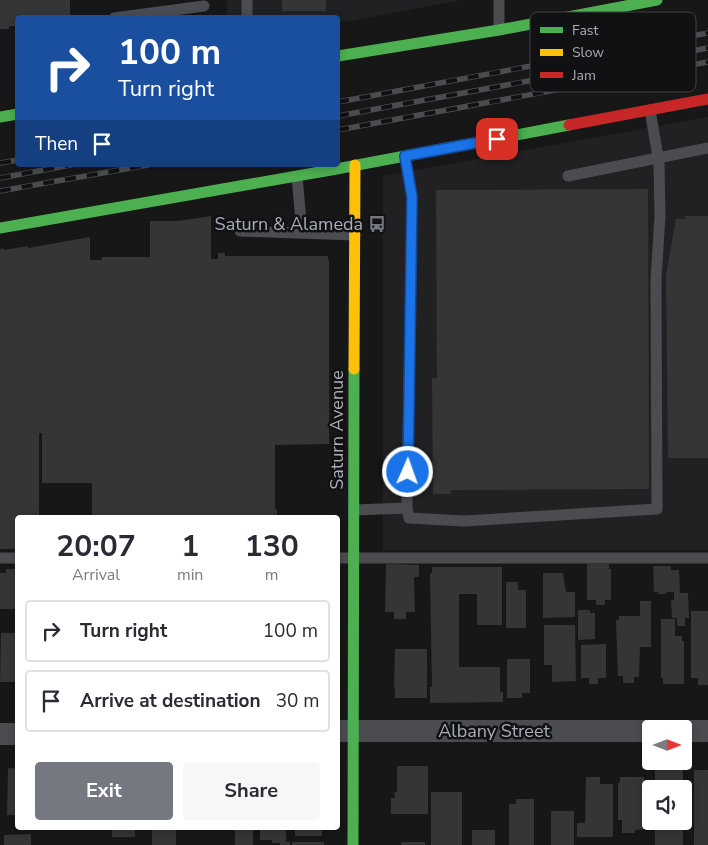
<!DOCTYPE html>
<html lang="en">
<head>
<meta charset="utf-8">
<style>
	:root { --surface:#fff; --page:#f7f7f7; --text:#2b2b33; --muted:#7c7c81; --line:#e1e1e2; --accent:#757880 }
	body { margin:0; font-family:"Nunito Sans",sans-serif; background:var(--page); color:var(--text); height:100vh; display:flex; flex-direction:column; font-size:19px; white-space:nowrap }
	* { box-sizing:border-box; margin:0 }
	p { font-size:16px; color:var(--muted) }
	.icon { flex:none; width:28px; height:28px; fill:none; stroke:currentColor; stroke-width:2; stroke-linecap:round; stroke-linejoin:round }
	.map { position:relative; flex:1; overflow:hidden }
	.sheet { position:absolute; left:15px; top:515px; width:325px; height:315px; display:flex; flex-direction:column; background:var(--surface); border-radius:5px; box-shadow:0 2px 8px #0003 }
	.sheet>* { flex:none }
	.guide { position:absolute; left:15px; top:15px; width:325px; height:152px; border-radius:5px; box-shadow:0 2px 8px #0003; background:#1a4fa0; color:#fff; overflow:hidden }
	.needle { width:32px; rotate:90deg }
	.tools { position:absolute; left:642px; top:720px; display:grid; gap:10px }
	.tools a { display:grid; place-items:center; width:50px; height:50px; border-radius:5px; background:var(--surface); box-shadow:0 2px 8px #0003; font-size:25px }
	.pin { position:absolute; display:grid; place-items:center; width:42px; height:42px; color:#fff; margin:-21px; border-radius:10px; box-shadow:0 2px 8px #0006 }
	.me { position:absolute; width:55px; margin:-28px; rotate:2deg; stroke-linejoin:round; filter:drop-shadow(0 0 4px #0008) }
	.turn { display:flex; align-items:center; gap:18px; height:105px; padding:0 20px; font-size:22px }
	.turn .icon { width:65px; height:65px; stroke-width:2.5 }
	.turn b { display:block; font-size:35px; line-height:42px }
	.then { display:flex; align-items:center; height:48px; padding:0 20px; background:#0003; gap:10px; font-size:19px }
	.eta { display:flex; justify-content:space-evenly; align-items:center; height:85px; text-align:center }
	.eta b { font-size:30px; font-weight:700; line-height:35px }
	.button { display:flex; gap:10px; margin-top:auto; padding:10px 20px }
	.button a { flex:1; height:58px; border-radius:5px; background:var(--accent); color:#fff; font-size:20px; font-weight:700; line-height:58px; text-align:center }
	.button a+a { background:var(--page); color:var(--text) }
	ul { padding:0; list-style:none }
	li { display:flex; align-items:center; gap:15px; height:62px; margin:0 10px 8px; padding:0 10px; border:2px solid var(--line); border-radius:5px }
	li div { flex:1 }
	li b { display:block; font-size:19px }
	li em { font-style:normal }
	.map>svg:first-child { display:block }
	.built { fill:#212123 }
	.building { fill:#353536 }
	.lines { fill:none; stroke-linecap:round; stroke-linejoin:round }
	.lane { stroke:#4b4c50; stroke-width:11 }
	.street { stroke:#4b4c50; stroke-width:22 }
	.fast { stroke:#4caf50; stroke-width:11 }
	.slow { stroke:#ffc107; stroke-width:11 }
	.jam { stroke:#c62828; stroke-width:11 }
	.rail-casing { stroke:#4b4c4f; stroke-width:5.5 }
	.rail { stroke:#111113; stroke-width:4; stroke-dasharray:11; stroke-linecap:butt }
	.route-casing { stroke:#114b97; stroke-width:12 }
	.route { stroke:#1a73e8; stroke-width:9 }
	.labels { text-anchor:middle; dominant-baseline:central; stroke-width:5; stroke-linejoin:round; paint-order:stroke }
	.poi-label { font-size:18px; fill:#a8adb8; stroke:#111113; text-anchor:end }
	.street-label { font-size:18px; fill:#a8adb8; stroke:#111113 }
	.key { fill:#111113; stroke:#3e4045; stroke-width:1 }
	.key-label { font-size:14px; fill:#a8adb8 }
</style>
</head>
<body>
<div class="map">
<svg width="708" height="845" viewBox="0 0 708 845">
	<rect width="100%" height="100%" fill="#171717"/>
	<path class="built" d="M227,0H462L338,23V18L227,17Z
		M708,117V550H383V176Z"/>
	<path class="building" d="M0,0H70V18H18V26H9V29H0Z
		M282,0H326V11H282Z
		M648,189L649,489L451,490V494H433L432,378H437L436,190Z
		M211,216V259H218V253H225V256H328V260H329V444L275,445V509H277V518H92V483H42V433H39V518H18V549H0V249L4,248V250L28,246V248L90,237V260H102V257H150V221H178Z
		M685,216H708V458H668L666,275L676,219H685Z
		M386,564L419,565V577H414L415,612H406V619H394V612H385Z
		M587,564H609V569H611V600H605V605H596V600H587Z
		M653,566H671V570H679L680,593H688L689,618H685V626H677V618H672L671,600H674V592H666V594H658V592H654Z
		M432,567H502V625H477V594H459V667H500V692H503V702L430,703V687H432L430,573H432Z
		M6,569H18V609H0V573H6Z
		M543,573H563L566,592H575V617L543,618Z
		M506,582H518V590H526V628H506Z
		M640,601H651V647H640L639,677H634V683H623V676H618L616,620H619V616H640Z
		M578,610H590V613H595V639L578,640Z
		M691,611H708V685H698V678H691Z
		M661,619H675V636H682V641H684V684H663V678H661Z
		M544,625H575L576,681L552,682V665H544Z
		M1,633H15V643H18V682H0Z
		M606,644V678H598V684H589V678H581V645Z
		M395,649H427V698H395V687H394Z
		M507,659H530V693H522V698H507Z
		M397,766H428V814H391V798H395L394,792H397Z
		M8,768L18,769V815H7Z
		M655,770H683V789H655Z
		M694,770H708V845H694Z
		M586,777H600V784H613V837H577V823H585Z
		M620,777H644V782H647L646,829L635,830V833H622V820H618V783H620Z
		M431,792H462V845H431Z
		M516,799H534V845H509V804H516Z
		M551,811H574V845H551Z
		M655,821H683V845H655Z
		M112,828H135V837H112Z
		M152,828H176V845H152Z
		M235,828H253V845H235Z
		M257,828H286V842H290V845H280V843H272V840H260V830H257Z
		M295,828H322V836H295Z
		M472,830H495V845H472Z
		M31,834V845H4V835Z
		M292,842H324V845H292Z
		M401,842H425V845H401Z"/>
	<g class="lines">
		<path class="lane" d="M247,0V18
			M114,18L204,6
			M499,30V0
			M297,176L302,233
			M568,176L708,148
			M240,231L355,235
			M407,508L409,518L464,521L657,509L656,280L660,216L659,163L650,110
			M354,510L407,508L412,197L405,156
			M0,558H18
			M338,558H708"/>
		<path class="street" d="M338,731H651
			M684,731H708
			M0,734H18"/>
		<path class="fast" d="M338,56L499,30L657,0
			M0,117L18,114
			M0,228L331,170L569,125
			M353,845L354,369"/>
		<path class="slow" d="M354,369L355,165"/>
		<path class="jam" d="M569,125L708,99"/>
		<g class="rail-casing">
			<path id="rail" d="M338,102L708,33
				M338,116L708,48
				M338,130L708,62
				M0,163L18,160
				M0,178L71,165
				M0,191L148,165"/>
		</g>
		<use href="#rail" class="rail"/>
	</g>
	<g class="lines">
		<g class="route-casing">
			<path id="route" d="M408,472L412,197L405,156L497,139"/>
		</g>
		<use href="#route" class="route"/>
	</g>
	<defs>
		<g id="bus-bare" transform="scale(1.35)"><path d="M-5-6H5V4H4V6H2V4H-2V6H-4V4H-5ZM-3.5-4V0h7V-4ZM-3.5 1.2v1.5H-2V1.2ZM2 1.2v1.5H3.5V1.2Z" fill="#757880" stroke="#111113" stroke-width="2.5" paint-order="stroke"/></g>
	</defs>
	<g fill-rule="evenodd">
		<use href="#bus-bare" x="377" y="224"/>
	</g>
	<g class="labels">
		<g class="poi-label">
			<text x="363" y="224">Saturn &amp; Alameda</text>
		</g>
		<g class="street-label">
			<text transform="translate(337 430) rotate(-90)">Saturn Avenue</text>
			<text x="494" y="731">Albany Street</text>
		</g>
	</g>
	<rect x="530" y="12" width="166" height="80" rx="8" class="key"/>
	<rect x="540" y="27" width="23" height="6" fill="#4caf50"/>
	<rect x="540" y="49" width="23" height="7" fill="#ffc107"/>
	<rect x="540" y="72" width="23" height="6" fill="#c62828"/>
	<g class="key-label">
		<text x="572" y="35">Fast</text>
		<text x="572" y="57">Slow</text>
		<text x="572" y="80">Jam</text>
	</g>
</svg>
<div class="tools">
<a><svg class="needle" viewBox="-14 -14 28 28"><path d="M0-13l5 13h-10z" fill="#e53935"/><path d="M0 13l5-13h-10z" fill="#7c7c81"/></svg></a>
<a><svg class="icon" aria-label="sound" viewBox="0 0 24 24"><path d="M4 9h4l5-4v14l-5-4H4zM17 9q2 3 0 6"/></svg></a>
</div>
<div class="pin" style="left:497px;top:139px;background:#d93025"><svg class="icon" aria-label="arrive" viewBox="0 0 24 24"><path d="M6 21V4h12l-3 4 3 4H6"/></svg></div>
<svg class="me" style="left:408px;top:472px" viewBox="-20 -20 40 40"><circle r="17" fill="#1a73e8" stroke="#fff" stroke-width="3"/><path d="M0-11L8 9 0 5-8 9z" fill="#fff"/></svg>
<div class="guide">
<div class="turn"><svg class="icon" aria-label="right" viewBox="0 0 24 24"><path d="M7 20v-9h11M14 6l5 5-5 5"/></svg><div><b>100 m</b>Turn right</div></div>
<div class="then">Then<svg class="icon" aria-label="arrive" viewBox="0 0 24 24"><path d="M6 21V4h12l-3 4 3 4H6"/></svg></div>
</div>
<section class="sheet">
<div class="eta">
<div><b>20:07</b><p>Arrival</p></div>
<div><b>1</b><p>min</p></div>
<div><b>130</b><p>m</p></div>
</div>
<ul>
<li><svg class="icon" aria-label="right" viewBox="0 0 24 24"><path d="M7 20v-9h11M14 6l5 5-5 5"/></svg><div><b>Turn right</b></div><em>100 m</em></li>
<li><svg class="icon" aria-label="arrive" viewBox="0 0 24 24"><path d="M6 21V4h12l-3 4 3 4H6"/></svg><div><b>Arrive at destination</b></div><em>30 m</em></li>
</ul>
<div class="button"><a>Exit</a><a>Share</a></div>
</section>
</div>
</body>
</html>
